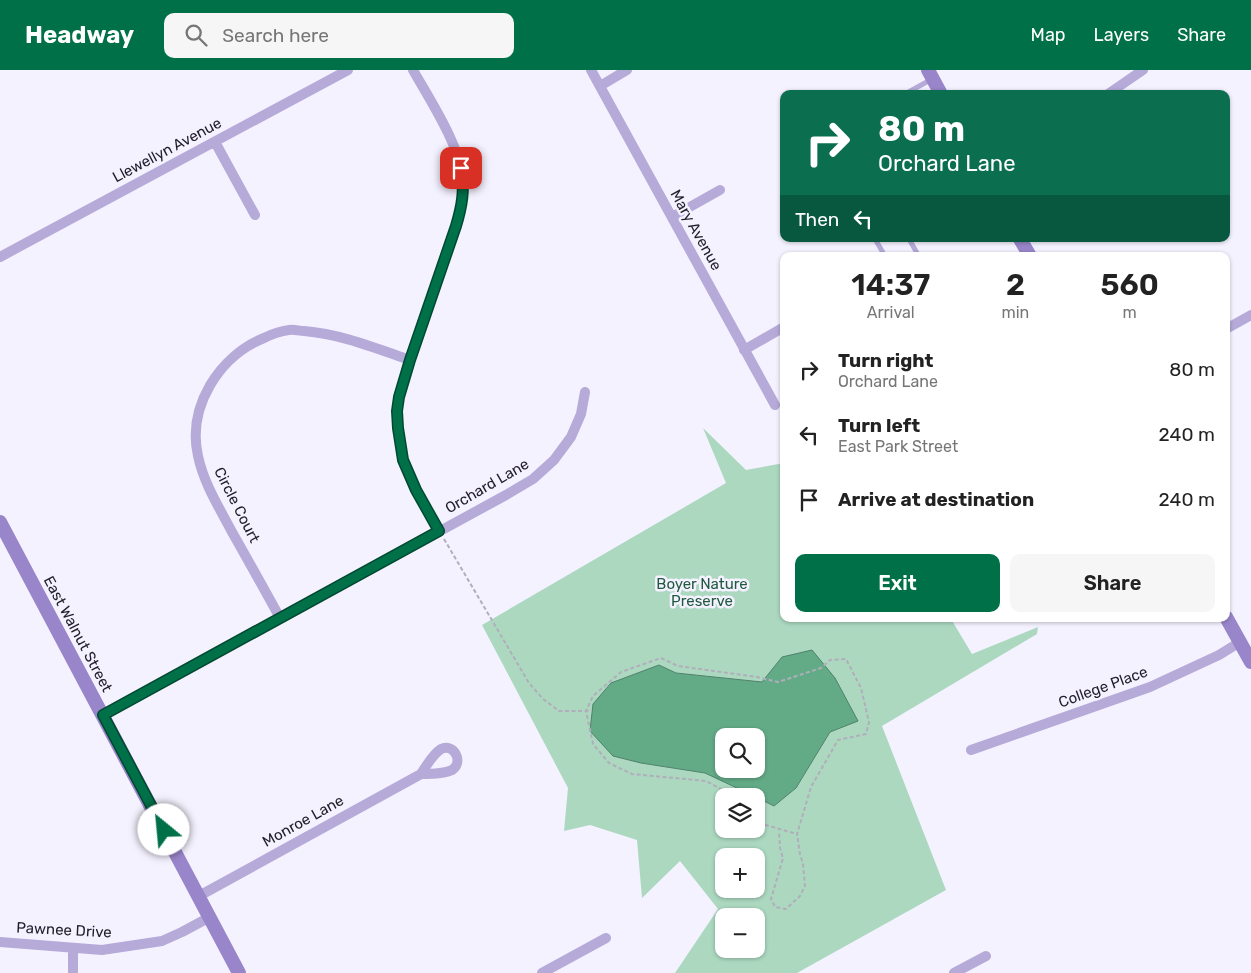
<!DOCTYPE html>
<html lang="en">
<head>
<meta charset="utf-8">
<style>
	:root { --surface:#fff; --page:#f6f6f6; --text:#222; --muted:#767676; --accent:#007049 }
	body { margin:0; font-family:Rubik,sans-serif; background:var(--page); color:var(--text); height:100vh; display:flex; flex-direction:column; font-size:19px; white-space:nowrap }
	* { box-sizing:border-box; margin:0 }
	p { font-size:16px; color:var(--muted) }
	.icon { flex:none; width:28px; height:28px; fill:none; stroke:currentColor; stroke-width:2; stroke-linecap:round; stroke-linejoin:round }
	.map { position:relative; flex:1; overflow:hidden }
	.drawer { position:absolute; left:780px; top:182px; width:450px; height:370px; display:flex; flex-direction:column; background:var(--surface); border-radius:10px; box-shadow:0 1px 4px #0004 }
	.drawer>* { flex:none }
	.hud { position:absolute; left:780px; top:20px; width:450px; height:152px; border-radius:10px; box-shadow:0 1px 4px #0004; background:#0b6e4f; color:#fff; overflow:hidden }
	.controls { position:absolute; left:715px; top:658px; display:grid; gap:10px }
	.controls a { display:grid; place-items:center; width:50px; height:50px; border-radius:10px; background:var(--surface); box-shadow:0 1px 4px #0004; font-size:25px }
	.pin { position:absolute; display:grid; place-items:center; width:42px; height:42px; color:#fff; margin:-21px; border-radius:10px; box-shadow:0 2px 8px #0006 }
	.me { position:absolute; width:55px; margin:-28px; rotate:332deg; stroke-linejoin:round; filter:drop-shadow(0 0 4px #0008) }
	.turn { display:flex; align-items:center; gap:18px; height:105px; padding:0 15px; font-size:22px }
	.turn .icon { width:65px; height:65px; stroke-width:2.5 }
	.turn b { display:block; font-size:35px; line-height:42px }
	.then { display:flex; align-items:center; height:48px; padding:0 15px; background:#0003; gap:10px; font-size:19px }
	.eta { display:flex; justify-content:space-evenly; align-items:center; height:85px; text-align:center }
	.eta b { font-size:30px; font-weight:600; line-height:35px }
	.cta { display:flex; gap:10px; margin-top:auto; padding:10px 15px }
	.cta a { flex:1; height:58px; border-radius:10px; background:var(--accent); color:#fff; font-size:20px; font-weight:600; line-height:58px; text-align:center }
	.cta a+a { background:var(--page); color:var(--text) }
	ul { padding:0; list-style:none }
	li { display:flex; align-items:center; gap:15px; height:65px; padding:0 15px }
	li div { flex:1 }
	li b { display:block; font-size:19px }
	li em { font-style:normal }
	header { display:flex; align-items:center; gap:30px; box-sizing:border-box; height:70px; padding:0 25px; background:var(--accent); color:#fff }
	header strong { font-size:24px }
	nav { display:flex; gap:28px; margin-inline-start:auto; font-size:18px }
	.search { width:350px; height:45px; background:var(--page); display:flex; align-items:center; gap:12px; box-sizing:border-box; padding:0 18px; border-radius:10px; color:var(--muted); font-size:19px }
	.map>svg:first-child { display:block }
	.green { fill:#acd8c0; fill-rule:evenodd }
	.water { fill:#63ab87; stroke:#4f816b; fill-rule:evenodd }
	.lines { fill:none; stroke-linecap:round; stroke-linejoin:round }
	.path { stroke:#b1aebb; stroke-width:2; stroke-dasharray:4 2.5; stroke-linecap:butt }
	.lane { stroke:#b6aad9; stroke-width:5 }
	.street { stroke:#b6aad9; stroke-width:10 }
	.secondary { stroke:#9985ca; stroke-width:14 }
	.route-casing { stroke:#00492f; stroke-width:12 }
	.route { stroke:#007049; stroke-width:9 }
	.labels { text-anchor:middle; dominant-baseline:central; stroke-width:5; stroke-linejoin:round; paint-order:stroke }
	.street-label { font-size:15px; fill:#211e29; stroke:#f5f2ff }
	.park-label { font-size:15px; fill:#21593f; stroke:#f5f2ff }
</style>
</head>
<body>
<header>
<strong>Headway</strong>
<div class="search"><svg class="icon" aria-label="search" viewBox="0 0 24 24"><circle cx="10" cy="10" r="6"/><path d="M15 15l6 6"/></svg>Search here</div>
<nav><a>Map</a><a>Layers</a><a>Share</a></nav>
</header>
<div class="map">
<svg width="1251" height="903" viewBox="0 0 1251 903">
	<rect width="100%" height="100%" fill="#f5f2ff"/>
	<path class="green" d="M703,358L746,400L784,393V549H951L972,584L1038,557L1037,564L882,656L946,820L797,903H675L718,839L680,791L642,828L637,770L590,755L564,761L568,718L482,555L726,413ZM782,587L830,662L796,718L774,736L756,727V759H724V726H754L705,703L641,693L659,595L676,603L762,612ZM724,786H756V819H724ZM724,846H756V879H724Z"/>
	<path class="water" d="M812,580L835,608L858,651L830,662L796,718L774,736L756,727V726H754L705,703L641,693L613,686L590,661L593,634L611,613L659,595L676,603L762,612L782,587ZM724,666H756V699H724Z"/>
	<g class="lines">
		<path class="path" d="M444,469L529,613L543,629L559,641H592
			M734,726L706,711L632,704L609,693L593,674L586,641L593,626L621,602L661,588L678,596L757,607L778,612L821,598L830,590L846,589L861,618L869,652L866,664L838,670L811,717L797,764L800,784L803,794L805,816L800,826L786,839L775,837L771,829L783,788L780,778L779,761
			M756,747L759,753L797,764"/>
		<path class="lane" d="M905,24L932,9
			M875,169L885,186
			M909,169L917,183"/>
		<path class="street" d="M413,0C430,30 461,77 463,111C464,127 460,141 456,156L410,290L399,327L397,341L398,358L403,390L416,420L439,461
			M591,0L775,335
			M600,16L627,0
			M1108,24L1143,0
			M215,72L255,145
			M672,147L720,120
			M0,187L348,0
			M1226,259L1251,245
			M744,280L784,257
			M280,548C264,519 248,490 232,462C219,437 204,414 198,386C187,337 219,286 264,268C272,264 281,261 289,260C294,259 299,261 304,261C341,264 375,278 410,290
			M103,645L506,425L533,409L554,390L571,367L581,344L585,322
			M971,680L1150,617L1219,585L1240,572
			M199,826L421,704C431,704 444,704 452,700C464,692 454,673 441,679C433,684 426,696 421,704
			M0,872L102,880L162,871L182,862L210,847
			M73,903V878
			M542,903L606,868
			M954,903L986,886"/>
		<path class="secondary" d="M928,0L941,24
			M1020,169L1030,186
			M0,452L239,903
			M1226,547L1251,592"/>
	</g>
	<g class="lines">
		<g class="route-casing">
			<path id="route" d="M164,760L103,645L439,461L416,420L403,390L398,358L397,341L399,327L410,290L456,156C462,136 465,120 461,98"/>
		</g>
		<use href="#route" class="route"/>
	</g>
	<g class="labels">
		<g class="street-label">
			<text transform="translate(167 80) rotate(-28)">Llewellyn Avenue</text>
			<text transform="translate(696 160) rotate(61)">Mary Avenue</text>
			<text transform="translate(487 416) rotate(-30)">Orchard Lane</text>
			<text transform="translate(237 435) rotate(63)">Circle Court</text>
			<text transform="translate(78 564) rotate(62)">East Walnut Street</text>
			<text transform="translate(1103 617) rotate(-20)">College Place</text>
			<text transform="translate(303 751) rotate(-29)">Monroe Lane</text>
			<text transform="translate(64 860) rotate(3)">Pawnee Drive</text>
		</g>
		<g class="park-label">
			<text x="702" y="514">Boyer Nature<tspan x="702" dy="17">Preserve</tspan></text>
		</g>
	</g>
</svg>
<div class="controls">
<a><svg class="icon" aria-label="search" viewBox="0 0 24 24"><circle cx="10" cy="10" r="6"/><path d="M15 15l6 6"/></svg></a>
<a><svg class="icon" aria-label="layers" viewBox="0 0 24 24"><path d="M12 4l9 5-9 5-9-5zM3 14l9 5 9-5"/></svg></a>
<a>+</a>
<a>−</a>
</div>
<div class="pin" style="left:461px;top:98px;background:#d93025"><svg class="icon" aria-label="arrive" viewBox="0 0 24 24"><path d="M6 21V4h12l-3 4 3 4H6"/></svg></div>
<svg class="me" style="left:164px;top:760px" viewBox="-20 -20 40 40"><circle r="19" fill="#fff"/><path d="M0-13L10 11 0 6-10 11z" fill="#007049"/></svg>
<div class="hud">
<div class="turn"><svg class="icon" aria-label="right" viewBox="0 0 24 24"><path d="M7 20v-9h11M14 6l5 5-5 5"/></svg><div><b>80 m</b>Orchard Lane</div></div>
<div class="then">Then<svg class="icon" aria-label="left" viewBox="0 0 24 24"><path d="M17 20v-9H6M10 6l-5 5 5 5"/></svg></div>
</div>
<section class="drawer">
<div class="eta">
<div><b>14:37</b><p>Arrival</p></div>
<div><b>2</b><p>min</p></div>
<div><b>560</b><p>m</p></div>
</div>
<ul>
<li><svg class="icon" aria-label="right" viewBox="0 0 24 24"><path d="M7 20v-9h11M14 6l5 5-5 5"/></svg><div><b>Turn right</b><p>Orchard Lane</p></div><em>80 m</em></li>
<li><svg class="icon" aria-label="left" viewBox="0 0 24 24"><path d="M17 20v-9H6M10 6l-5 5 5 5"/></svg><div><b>Turn left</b><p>East Park Street</p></div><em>240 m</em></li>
<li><svg class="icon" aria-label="arrive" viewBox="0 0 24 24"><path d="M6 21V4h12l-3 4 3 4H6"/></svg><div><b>Arrive at destination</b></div><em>240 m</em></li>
</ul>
<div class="cta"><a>Exit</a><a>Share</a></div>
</section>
</div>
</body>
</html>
